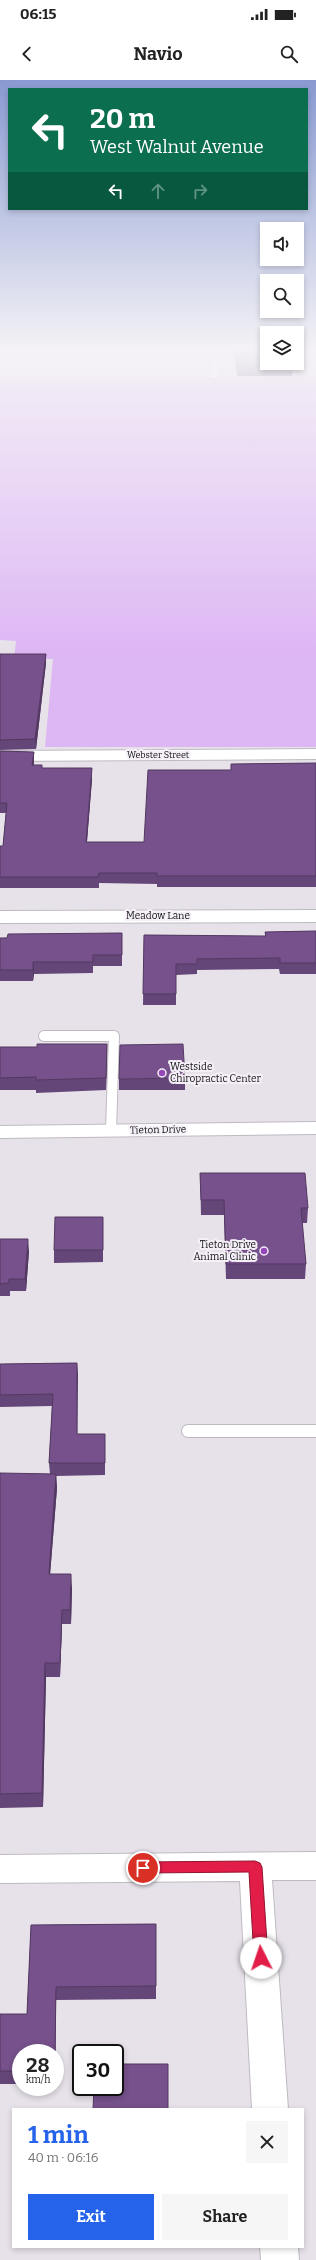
<!DOCTYPE html>
<html lang="en">
<head>
<meta charset="utf-8">
<style>
	:root { --surface:#fff; --page:#f6f6f6; --text:#222; --muted:#767676; --accent:#2563eb }
	body { margin:0; font-family:Bitter,serif; background:var(--page); color:var(--text); height:100vh; display:flex; flex-direction:column; font-size:15px; white-space:nowrap }
	* { box-sizing:border-box; margin:0 }
	p { font-size:13px; color:var(--muted) }
	.icon { flex:none; width:22px; height:22px; fill:none; stroke:currentColor; stroke-width:2; stroke-linecap:round; stroke-linejoin:round }
	.map { position:relative; flex:1; overflow:hidden }
	.drawer { position:absolute; left:12px; top:2028px; width:292px; height:140px; display:flex; flex-direction:column; background:var(--surface); border-radius:0px; box-shadow:0 2px 6px #0003 }
	.drawer>* { flex:none }
	.guide { position:absolute; left:8px; top:8px; width:300px; height:122px; border-radius:0px; box-shadow:0 2px 6px #0003; background:#0b6e4f; color:#fff; overflow:hidden }
	.fabs { position:absolute; left:260px; top:142px; display:grid; gap:8px }
	.fabs a { display:grid; place-items:center; width:44px; height:44px; border-radius:0px; background:var(--surface); box-shadow:0 2px 6px #0003; font-size:20px }
	.speed { position:absolute; left:12px; top:1964px; display:flex; gap:8px; font-size:20px; font-weight:700; text-align:center }
	.speed>* { display:grid; place-content:center; width:52px; height:52px; border-radius:50%; background:var(--surface); box-shadow:0 2px 6px #0003; line-height:1 }
	.speed small { font-size:10px; font-weight:400 }
	.speed .limit { border:2px solid #111; border-radius:6px; background:#fff; color:#111 }
	.pin { position:absolute; display:grid; place-items:center; width:34px; height:34px; color:#fff; margin:-17px; border:2px solid #fff; border-radius:50%; box-shadow:0 1px 4px #0007 }
	.me { position:absolute; width:44px; margin:-22px; rotate:356deg; stroke-linejoin:round; filter:drop-shadow(0 0 3px #0008) }
	.turn { display:flex; align-items:center; gap:14px; height:84px; padding:0 16px; font-size:18px }
	.turn .icon { width:52px; height:52px; stroke-width:2.5 }
	.turn b { display:block; font-size:28px; line-height:34px }
	.lanes { display:flex; align-items:center; height:38px; padding:0 16px; background:#0003; justify-content:center; gap:20px; direction:ltr }
	.lanes .off { opacity:.35 }
	.round { display:grid; place-items:center; flex:none; width:42px; height:42px; border-radius:0px; background:var(--page) }
	.headline { display:flex; align-items:center; justify-content:space-between; height:68px; padding:0 16px }
	h1 { font-size:24px; font-weight:700; line-height:30px; color:var(--accent) }
	.button { display:flex; gap:8px; margin-top:auto; padding:8px 16px }
	.button a { flex:1; height:46px; border-radius:0px; background:var(--accent); color:#fff; font-size:16px; font-weight:700; line-height:46px; text-align:center }
	.button a+a { background:var(--page); color:var(--text) }
	.status { display:flex; justify-content:space-between; align-items:center; height:28px; padding:0 20px; background:var(--surface); direction:ltr }
	.status svg { height:11px; fill:currentColor }
	header { display:flex; justify-content:space-between; align-items:center; height:52px; padding:0 16px; background:var(--surface); font-size:18px; font-weight:700 }
	.map>svg:first-child { display:block }
	.green { fill:#ddb6f4 }
	.lines { fill:none; stroke-linecap:round; stroke-linejoin:round }
	.service-far2-casing { stroke:#bfbac2; stroke-width:7 }
	.service-far1-casing { stroke:#bfbac2; stroke-width:12 }
	.service-casing { stroke:#bfbac2; stroke-width:14 }
	.minor-casing { stroke:#bfbac2; stroke-width:2 }
	.secondary-casing { stroke:#bfbac2; stroke-width:2 }
	.service-far2 { stroke:#fff; stroke-width:6 }
	.service-far1 { stroke:#fff; stroke-width:10 }
	.service { stroke:#fff; stroke-width:12 }
	.minor { fill:#fff; fill-rule:evenodd }
	.secondary { fill:#fff; fill-rule:evenodd }
	.wall { fill:#654678 }
	.shaded-wall { fill:#533961 }
	.building { fill:#76518b; stroke:#533961 }
	.route { fill:#e11d48; stroke:#92132f }
	.poi-dot { fill:#9347b9; stroke:#f5f0f8; stroke-width:1.5 }
	.labels { text-anchor:middle; dominant-baseline:central; stroke-width:4; stroke-linejoin:round; paint-order:stroke }
	.far-street-label { font-size:9px; fill:#131114; stroke:#f5f0f8 }
	.street-label { font-size:10px; fill:#131114; stroke:#f5f0f8 }
	.poi-label { font-size:10px; fill:#131114; stroke:#f5f0f8; text-anchor:start }
</style>
</head>
<body>
<div class="status"><b>06:15</b><svg viewBox="0 0 49 12"><path d="M0 12V9h3v3zM5 12V6h3v6zM10 12V3h3v9zM15 12V0h3v12zM26 1h20v11H26zM47 4h2v5h-2z"/></svg></div>
<header><svg class="icon" aria-label="back" viewBox="0 0 24 24"><path d="M15 5l-7 7 7 7"/></svg>Navio<svg class="icon" aria-label="search" viewBox="0 0 24 24"><circle cx="10" cy="10" r="6"/><path d="M15 15l6 6"/></svg></header>
<div class="map">
<svg width="316" height="2180" viewBox="0 0 316 2180">
	<rect width="100%" height="100%" fill="#e7e2ea"/>
	<path class="green" d="M0,297H316V667H45L53,579H14L16,561L0,560Z"/>
	<g class="lines">
		<g class="service-far2-casing">
			<path id="service-far2" d="M213,268L215,295
				M0,276H23"/>
		</g>
		<g class="service-far1-casing">
			<path id="service-far1" d="M44,956H114L111,1051"/>
		</g>
		<g class="service-casing">
			<path id="service" d="M188,1351H316"/>
		</g>
		<g class="minor-casing">
			<path id="minor" d="M316,669V679L0,681V671Z
				M316,830V842L0,843V831Z
				M316,1772V1800H272L288,2029H252L240,1801L0,1803V1775Z
				M260,2167H298L299,2180H261Z"/>
		</g>
		<g class="secondary-casing">
			<path id="secondary" d="M316,1042V1054L0,1058V1046Z"/>
		</g>
		<use href="#service-far2" class="service-far2"/>
		<use href="#service-far1" class="service-far1"/>
		<use href="#service" class="service"/>
		<use href="#minor" class="minor"/>
		<use href="#secondary" class="secondary"/>
	</g>
	<path class="wall" d="M234,268H267L293,287L292,296H237Z
		M0,574H46V583L36,669L0,670Z
		M0,671L34,672V685L42,688L92,699L87,762H144L231,690V684L316,683V807H157V804L99,803V808H0V766H3L6,733H0Z
		M316,851V894H280L279,889L197,890V894L176,895V925H143L144,855L265,856V852Z
		M122,853V886H93V893L34,894L33,901H0V858Z
		M107,964L106,1010L36,1013V1010H0V967H37Z
		M185,998V1010H119V999Z
		M200,1093L308,1128L307,1143H302L306,1184L305,1199H226L224,1135H201Z
		M103,1149V1182L54,1183V1170Z
		M0,1159L29,1171L26,1211H10V1216H0Z
		M77,1283V1354H105V1395L56,1396L57,1408L50,1494L72,1508L71,1544H62L60,1597H46L43,1727L0,1728V1395L50,1394L49,1383L52,1326L0,1327V1284Z
		M156,1844V1919L56,1920L55,2003V1973H21V2004H0V1943L27,1934L31,1845Z"/>
	<path class="shaded-wall" d="M46,574V583L36,669L35,659Z
		M34,672V682L32,695V685Z
		M92,688V699L86,773V762Z
		M33,882L34,894L33,901Z
		M107,964V977L106,1010V998Z
		M28,1159L29,1171L26,1211L25,1199Z
		M77,1283L78,1295L77,1367Z
		M56,1394L57,1408L49,1508V1494Z
		M71,1494L72,1508L71,1544L70,1530Z
		M62,1530V1544L60,1597V1583Z
		M45,1583L46,1597L43,1727L42,1713Z
		M56,1907V1920L55,2003V1973Z"/>
	<path class="building" d="M235,268H267V283H292L293,287H237Z
		M0,574H46L35,659L0,660Z
		M0,671L34,672L32,685H42V688H92L86,762H144L148,690H231V684L316,683V796H157V793H99L98,797H0V766H3L7,723H0Z
		M316,851V883H280V878L197,879V884H176V914H143L144,855L266,856L265,852Z
		M122,853V875H93V882H33V890H0V858H7L8,854Z
		M37,964H107L106,998L36,1000V997L0,998V967H37Z
		M183,964L185,998L119,999L120,965Z
		M200,1093H305L308,1128H301L306,1184H226L224,1120H201Z
		M55,1137H103V1170H54Z
		M0,1159H28L25,1199H9V1203L0,1204Z
		M77,1283V1354H105V1383H49L53,1314L0,1315V1284Z
		M0,1393L56,1394L49,1494H71L70,1530H62L60,1583H45L42,1713L0,1714Z
		M156,1844V1906L56,1907L55,1973H21V1991H0V1934H27L31,1845Z
		M115,1984H168V2029H93L94,2007H115Z"/>
	<linearGradient id="sky" x2="0" y2="1"><stop stop-color="#899ad2"/><stop offset="0.47" stop-color="#f4f2f6"/><stop offset="1" stop-color="#f4f2f6" stop-opacity="0"/></linearGradient>
	<rect width="316" height="573" fill="url(#sky)"/>
	<path class="route" d="M255,1781L260,1783L262,1787L268,1878L266,1882L261,1884L256,1882L254,1878L249,1792L143,1793L139,1792L137,1788L139,1784L143,1782Z"/>
	<g class="poi-dot">
		<circle cx="162" cy="993" r="4"/>
		<circle cx="264" cy="1171" r="4"/>
	</g>
	<g class="labels">
		<g class="far-street-label">
			<text x="158" y="675">Webster Street</text>
		</g>
		<g class="street-label">
			<text x="158" y="836">Meadow Lane</text>
			<text transform="translate(158 1050) rotate(-1)">Tieton Drive</text>
		</g>
		<g class="poi-label">
			<text x="170" y="987">Westside<tspan x="170" dy="12">Chiropractic Center</tspan></text>
			<text x="256" y="1165" text-anchor="end">Tieton Drive<tspan x="256" dy="12">Animal Clinic</tspan></text>
		</g>
	</g>
</svg>
<div class="fabs">
<a><svg class="icon" aria-label="sound" viewBox="0 0 24 24"><path d="M4 9h4l5-4v14l-5-4H4zM17 9q2 3 0 6"/></svg></a>
<a><svg class="icon" aria-label="search" viewBox="0 0 24 24"><circle cx="10" cy="10" r="6"/><path d="M15 15l6 6"/></svg></a>
<a><svg class="icon" aria-label="layers" viewBox="0 0 24 24"><path d="M12 4l9 5-9 5-9-5zM3 14l9 5 9-5"/></svg></a>
</div>
<div class="speed"><div>28<small>km/h</small></div><div class="limit">30</div></div>
<div class="pin" style="left:143px;top:1788px;background:#d93025"><svg class="icon" aria-label="arrive" viewBox="0 0 24 24"><path d="M6 21V4h12l-3 4 3 4H6"/></svg></div>
<svg class="me" style="left:261px;top:1878px" viewBox="-20 -20 40 40"><circle r="19" fill="#fff"/><path d="M0-13L10 11 0 6-10 11z" fill="#e11d48"/></svg>
<div class="guide">
<div class="turn"><svg class="icon" aria-label="left" viewBox="0 0 24 24"><path d="M17 20v-9H6M10 6l-5 5 5 5"/></svg><div><b>20 m</b>West Walnut Avenue</div></div>
<div class="lanes"><svg class="icon" aria-label="left" viewBox="0 0 24 24"><path d="M17 20v-9H6M10 6l-5 5 5 5"/></svg><svg class="icon off" aria-label="ahead" viewBox="0 0 24 24"><path d="M12 20V5M6 11l6-6 6 6"/></svg><svg class="icon off" aria-label="right" viewBox="0 0 24 24"><path d="M7 20v-9h11M14 6l5 5-5 5"/></svg></div>
</div>
<section class="drawer">
<div class="headline"><div><h1>1 min</h1><p>40 m · 06:16</p></div><a class="round"><svg class="icon" aria-label="close" viewBox="0 0 24 24"><path d="M6 6l12 12M18 6L6 18"/></svg></a></div>
<div class="button"><a>Exit</a><a>Share</a></div>
</section>
</div>
</body>
</html>
